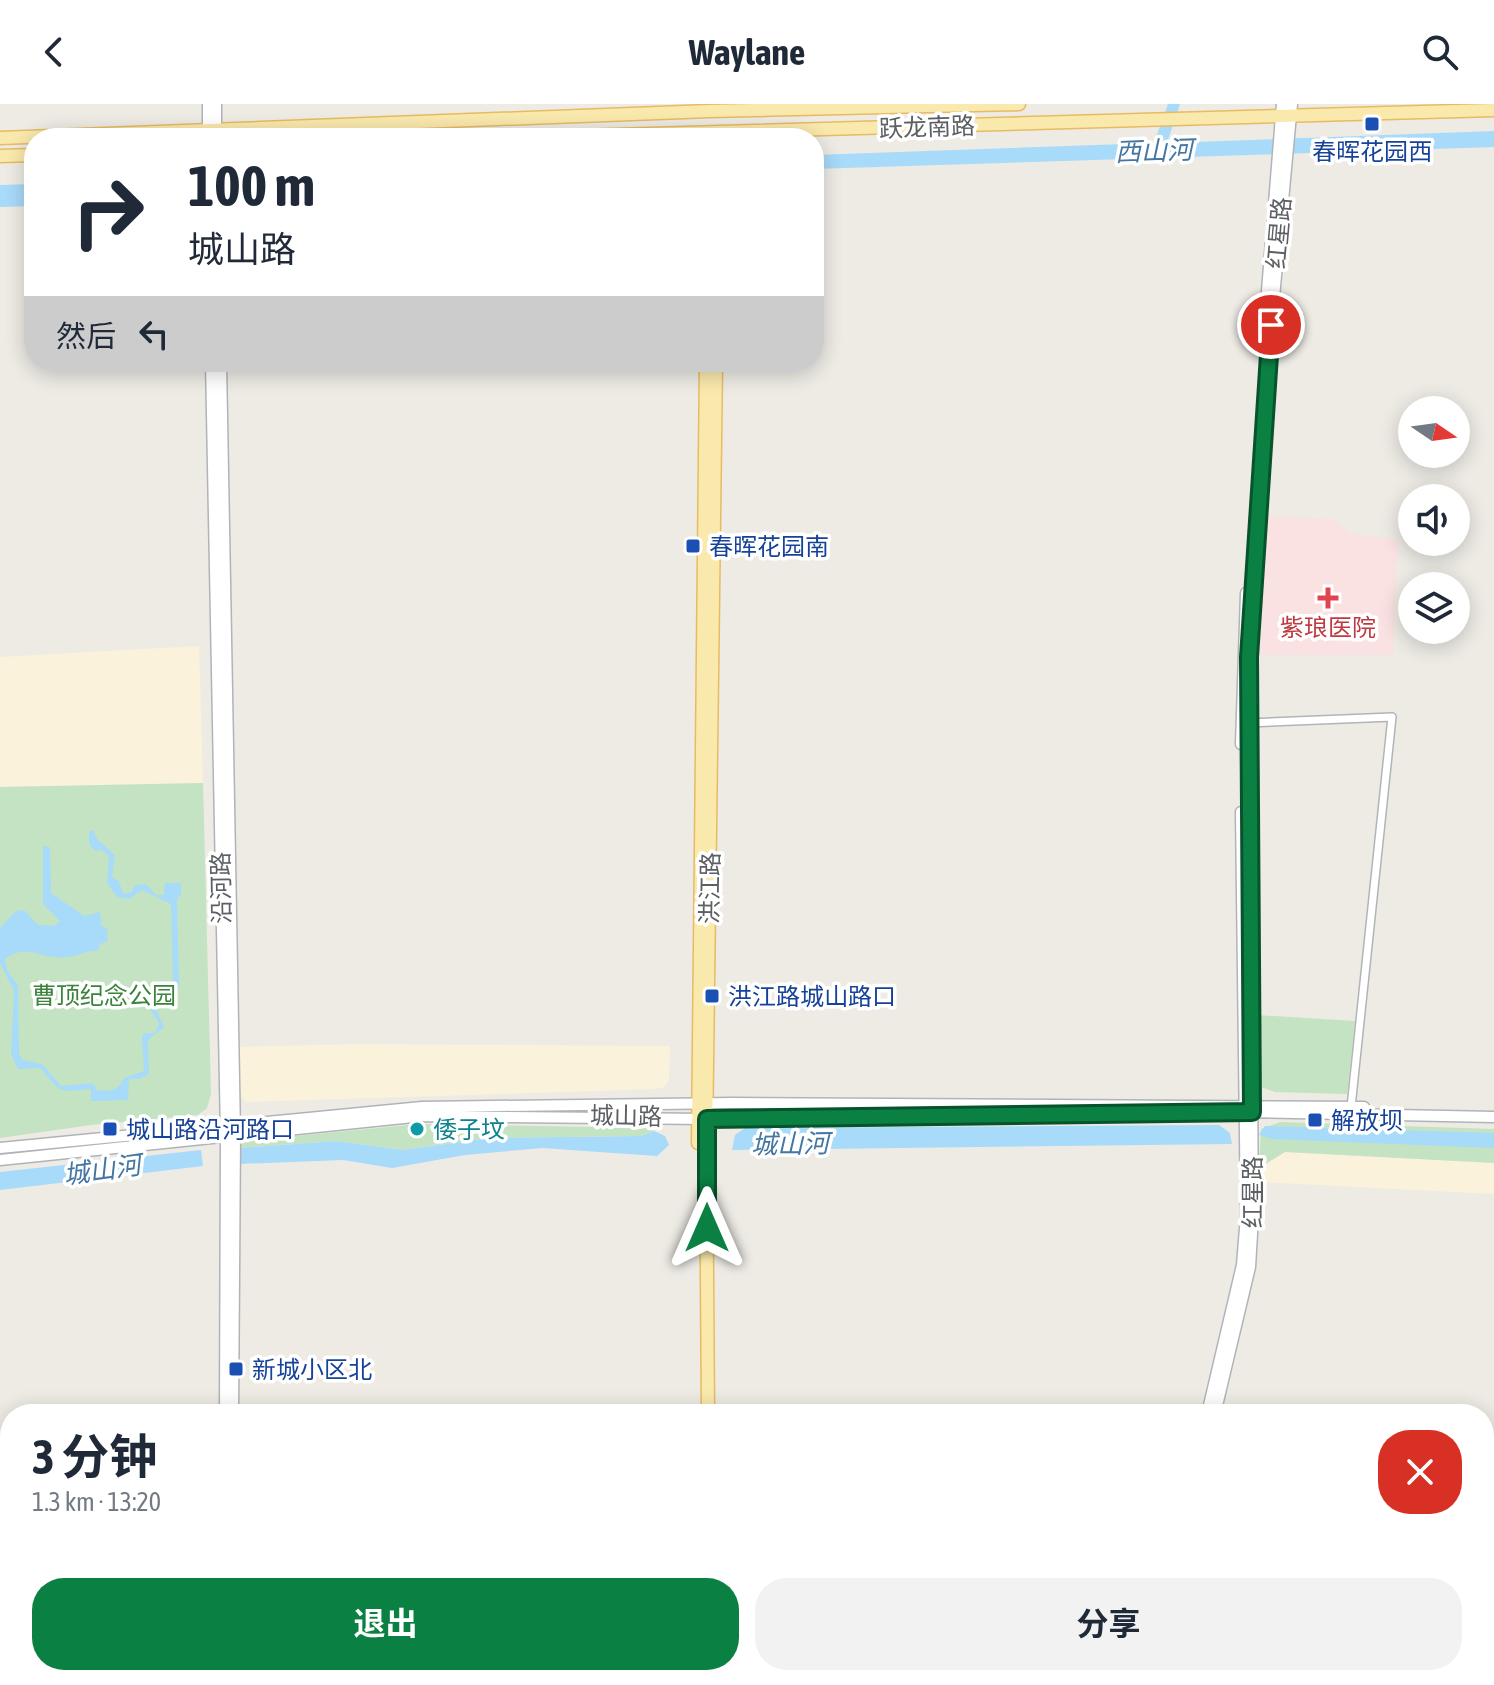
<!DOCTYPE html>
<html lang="zh">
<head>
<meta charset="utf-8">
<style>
	:root { --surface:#fff; --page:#f2f2f3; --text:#1f2937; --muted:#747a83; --accent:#0b8043 }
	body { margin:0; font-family:"Asap Condensed","Noto Sans SC",sans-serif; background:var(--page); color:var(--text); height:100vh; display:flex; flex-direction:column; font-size:30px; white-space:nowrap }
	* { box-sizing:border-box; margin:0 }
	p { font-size:26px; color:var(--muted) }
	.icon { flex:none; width:44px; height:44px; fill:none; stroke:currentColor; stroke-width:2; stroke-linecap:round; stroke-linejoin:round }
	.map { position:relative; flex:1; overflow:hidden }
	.drawer { position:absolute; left:0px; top:1300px; width:1494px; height:282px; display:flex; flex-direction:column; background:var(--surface); border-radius:32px 32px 0 0; box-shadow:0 4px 20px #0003 }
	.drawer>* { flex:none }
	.top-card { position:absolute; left:24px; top:24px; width:800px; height:244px; border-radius:32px; box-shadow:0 4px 20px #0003; background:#fff; color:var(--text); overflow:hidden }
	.needle { width:52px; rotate:103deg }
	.buttons { position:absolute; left:1398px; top:292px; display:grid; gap:16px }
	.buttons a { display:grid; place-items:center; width:72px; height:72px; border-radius:50%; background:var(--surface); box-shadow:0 4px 20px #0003; font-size:40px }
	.pin { position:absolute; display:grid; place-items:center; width:68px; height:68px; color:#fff; margin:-34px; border:4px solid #fff; border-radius:50%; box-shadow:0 2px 8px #0007 }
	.me { position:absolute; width:88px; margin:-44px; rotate:0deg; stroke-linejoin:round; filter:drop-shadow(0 0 6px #0008) }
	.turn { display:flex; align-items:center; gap:28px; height:168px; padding:0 32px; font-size:36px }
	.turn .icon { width:104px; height:104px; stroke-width:2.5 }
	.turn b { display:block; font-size:56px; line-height:68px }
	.then { display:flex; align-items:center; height:76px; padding:0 32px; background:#0003; gap:16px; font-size:30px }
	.round { display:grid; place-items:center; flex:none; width:84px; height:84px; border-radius:32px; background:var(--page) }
	.overview { display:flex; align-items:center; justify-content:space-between; height:136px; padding:0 32px }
	h1 { font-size:48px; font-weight:700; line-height:60px }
	.cta { display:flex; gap:16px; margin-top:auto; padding:16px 32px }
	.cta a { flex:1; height:92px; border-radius:32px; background:var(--accent); color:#fff; font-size:32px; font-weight:700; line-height:92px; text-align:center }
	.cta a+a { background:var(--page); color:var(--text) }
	header { display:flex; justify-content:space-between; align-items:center; height:104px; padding:0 32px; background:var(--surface); font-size:36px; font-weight:700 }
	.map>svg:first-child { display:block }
	.commercial { fill:#fbf2db }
	.medical { fill:#f9e2e1 }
	.green { fill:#c4e3c2 }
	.water { fill:#a8daf9 }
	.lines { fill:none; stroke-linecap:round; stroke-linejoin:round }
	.stream { stroke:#a8daf9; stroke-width:2 }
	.street-casing { stroke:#b1b5b8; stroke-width:10 }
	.secondary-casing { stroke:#b0b4b8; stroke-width:13 }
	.primary-casing { stroke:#e8bb62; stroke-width:15 }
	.street { stroke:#fff; stroke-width:7 }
	.secondary { stroke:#fff; stroke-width:10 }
	.primary { stroke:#fae9ad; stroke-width:12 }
	.route-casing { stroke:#07532c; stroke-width:20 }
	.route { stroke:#0b8043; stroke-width:14 }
	.transit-dot { fill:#1a4fb4; stroke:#fff; stroke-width:3 }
	.health-dot { fill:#e0444e; stroke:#fff; stroke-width:3 }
	.culture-dot { fill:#0f9aa8; stroke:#fff; stroke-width:3 }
	.labels { text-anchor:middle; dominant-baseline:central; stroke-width:7; stroke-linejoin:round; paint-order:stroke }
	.street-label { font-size:24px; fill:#5c6063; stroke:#fff }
	.transit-label { font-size:24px; fill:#164399; stroke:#fff; text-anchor:start }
	.health-label { font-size:24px; fill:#be3a42; stroke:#fff }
	.park-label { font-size:24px; fill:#3b833b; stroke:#fff }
	.culture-label { font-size:24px; fill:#0d838f; stroke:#fff; text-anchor:start }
	.water-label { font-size:26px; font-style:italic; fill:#4376a2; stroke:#fff }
</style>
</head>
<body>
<header><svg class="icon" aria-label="back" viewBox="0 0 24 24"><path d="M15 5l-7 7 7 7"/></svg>Waylane<svg class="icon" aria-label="search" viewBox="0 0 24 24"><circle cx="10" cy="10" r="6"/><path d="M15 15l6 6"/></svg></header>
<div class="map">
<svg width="1494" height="1581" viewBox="0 0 1494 1581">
	<rect width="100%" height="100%" fill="#edebe4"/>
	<path class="commercial" d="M199,542L203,679L0,683V553Z
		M359,940L670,942L669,976L664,983L656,985L246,998L239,991L238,943Z
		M1285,1048L1494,1059V1090L1259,1078V1064Z"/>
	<path class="medical" d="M1265,412L1334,415L1349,429L1398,436L1393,551H1258Z"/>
	<path class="green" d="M203,679L211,990L207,1004L198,1011L91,1021L0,1034V683Z
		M1257,911L1355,917L1347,990L1275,988L1261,983L1257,971Z
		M1280,1018L1494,1025V1059L1285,1048L1259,1064L1261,1025Z
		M419,1020L649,1024L654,1027L641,1032L489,1034L403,1046L336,1037L239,1044L245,1037Z"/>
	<path class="water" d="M1168,0H1180L1167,39L1494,27V43L814,65V51L1154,39Z
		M34,80V102L0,103V81Z
		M93,726L97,735L115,751L112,773L119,777L123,790L131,788L135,781L146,780L156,791H164L165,779H181V791L177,795L179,882L167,883L160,888L156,905L164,923L148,936L149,970L139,975H129L128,996L91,997V985C54,988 64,990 40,964L18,965L11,950L14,887L0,859V824L16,807L24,806L38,821L54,822L60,817L43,800V742L50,743L51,789L84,812L100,808L101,821L107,825L108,837L100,840L98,847C85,846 79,852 67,853C44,857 28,838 5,855L7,866L18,882L19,950L23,956L42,960L61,982L93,979L97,986C109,988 119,987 124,974L144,967L142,933L144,929H155L159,919L151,907C154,891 157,881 173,877L171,800L142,786L129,795L117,793L107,779L109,751L101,746L95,747L89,740V728Z
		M1219,1021L1230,1029L1232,1040L732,1046L735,1031L745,1024Z
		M1265,1022L1494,1029V1044L1272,1035L1259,1031Z
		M654,1027L665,1032L669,1041L657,1052L542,1044L465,1051L392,1064L343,1056L239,1060V1044L336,1037L403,1046L489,1034L641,1032Z
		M201,1046L203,1062L0,1086V1068Z"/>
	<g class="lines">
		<path class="stream" d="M1484,1477L1494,1442"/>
		<g class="street-casing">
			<path id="street" d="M1248,619L1392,613L1351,1003"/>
		</g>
		<g class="secondary-casing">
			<path id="secondary" d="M208,0V34
				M216,0V34
				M1263,237L1282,0
				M211,258L226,1031L225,1310
				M221,258L235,1030L233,1310
				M1241,640L1246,489
				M0,1044L422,1003L732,999L1364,1003
				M0,1056L423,1012L707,1015L1244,1008L1494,1013
				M1207,1310L1242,1161L1246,1112L1241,708
				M1215,1310L1250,1163L1253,1113L1249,553L1266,279L1292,0
				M225,1572V1581
				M233,1581V1572
				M1147,1581L1149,1572
				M1490,1581L1494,1568"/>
		</g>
		<g class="primary-casing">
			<path id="primary" d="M0,34L710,7L1019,0
				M505,34L1494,6
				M0,52L34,51
				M698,1039L706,258
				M708,1310L706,1036L716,258
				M701,1581V1572"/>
		</g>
		<use href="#street" class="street"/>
		<use href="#secondary" class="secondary"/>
		<use href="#primary" class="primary"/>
	</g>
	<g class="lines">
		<g class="route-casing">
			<path id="route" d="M707,1124V1015L1252,1008L1249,553L1271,221"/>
		</g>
		<use href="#route" class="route"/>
	</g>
	<g class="transit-dot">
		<rect x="1364" y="12" width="16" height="16" rx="4"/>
		<rect x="685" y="434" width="16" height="16" rx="4"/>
		<rect x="704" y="884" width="16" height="16" rx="4"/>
		<rect x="1307" y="1008" width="16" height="16" rx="4"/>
		<rect x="102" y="1017" width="16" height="16" rx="4"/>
		<rect x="228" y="1257" width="16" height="16" rx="4"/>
	</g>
	<path class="health-dot" d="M1324 482h8v8h8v8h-8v8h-8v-8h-8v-8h8z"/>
	<circle class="culture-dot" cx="417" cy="1025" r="8"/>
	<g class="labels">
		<g class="street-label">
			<text transform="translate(927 23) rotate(-2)">跃龙南路</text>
			<text transform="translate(1279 129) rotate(-85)">红星路</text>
			<text transform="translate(221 784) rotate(-91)">沿河路</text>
			<text transform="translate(710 784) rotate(-89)">洪江路</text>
			<text transform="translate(626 1012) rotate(1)">城山路</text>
			<text transform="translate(1252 1088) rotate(-90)">红星路</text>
		</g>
		<g class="transit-label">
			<text x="1372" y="47" text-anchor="middle">春晖花园西</text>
			<text x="709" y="442">春晖花园南</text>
			<text x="728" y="892">洪江路城山路口</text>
			<text x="1331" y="1016">解放坝</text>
			<text x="126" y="1025">城山路沿河路口</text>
			<text x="252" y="1265">新城小区北</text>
		</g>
		<g class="health-label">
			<text x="1328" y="523">紫琅医院</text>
		</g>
		<g class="park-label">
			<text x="104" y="891">曹顶纪念公园</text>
		</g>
		<g class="culture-label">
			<text x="433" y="1025">倭子坟</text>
		</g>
		<g class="water-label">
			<text transform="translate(1154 47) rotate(-2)">西山河</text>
			<text transform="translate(790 1040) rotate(-1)">城山河</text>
			<text transform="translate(102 1066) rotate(-8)">城山河</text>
		</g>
	</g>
</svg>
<div class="buttons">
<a><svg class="needle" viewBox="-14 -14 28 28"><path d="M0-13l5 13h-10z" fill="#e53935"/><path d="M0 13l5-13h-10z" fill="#747a83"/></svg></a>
<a><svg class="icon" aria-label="sound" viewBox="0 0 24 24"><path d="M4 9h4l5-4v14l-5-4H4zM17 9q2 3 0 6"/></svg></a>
<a><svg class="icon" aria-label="layers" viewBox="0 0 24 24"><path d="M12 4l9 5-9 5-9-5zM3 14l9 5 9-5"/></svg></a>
</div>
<div class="pin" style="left:1271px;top:221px;background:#d93025"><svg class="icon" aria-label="arrive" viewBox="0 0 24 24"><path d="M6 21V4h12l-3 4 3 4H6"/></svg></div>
<svg class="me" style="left:707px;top:1124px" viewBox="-20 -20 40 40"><path d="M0-17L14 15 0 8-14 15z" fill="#0b8043" stroke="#fff" stroke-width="4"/></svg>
<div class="top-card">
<div class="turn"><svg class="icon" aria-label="right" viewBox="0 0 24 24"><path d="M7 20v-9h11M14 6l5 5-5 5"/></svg><div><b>100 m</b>城山路</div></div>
<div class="then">然后<svg class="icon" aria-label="left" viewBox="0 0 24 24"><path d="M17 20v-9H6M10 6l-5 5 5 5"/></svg></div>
</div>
<section class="drawer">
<div class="overview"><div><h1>3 分钟</h1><p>1.3 km · 13:20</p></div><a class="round" style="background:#d93025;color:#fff"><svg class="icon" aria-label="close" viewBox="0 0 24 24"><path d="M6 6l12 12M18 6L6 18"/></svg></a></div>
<div class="cta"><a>退出</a><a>分享</a></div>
</section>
</div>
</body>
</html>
